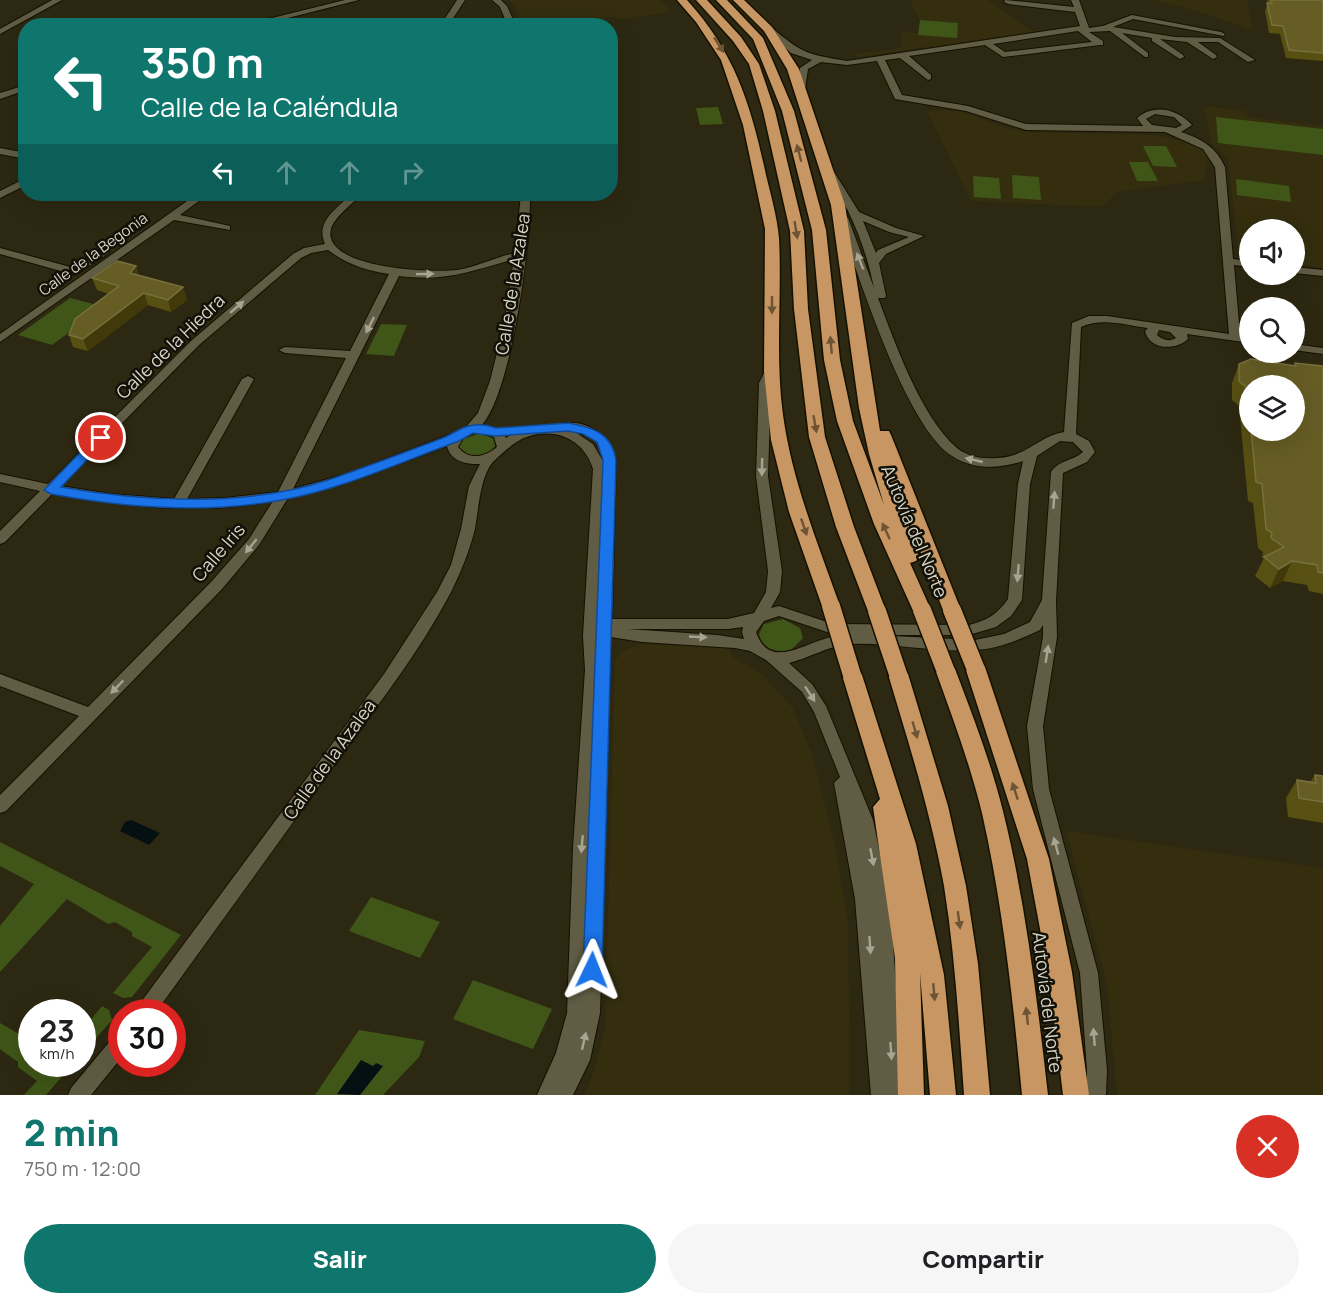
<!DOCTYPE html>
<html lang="es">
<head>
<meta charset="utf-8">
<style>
	:root { --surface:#fff; --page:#f6f6f6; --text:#202124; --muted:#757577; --accent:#0f766e }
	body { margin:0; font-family:Manrope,sans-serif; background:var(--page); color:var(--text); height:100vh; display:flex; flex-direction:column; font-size:22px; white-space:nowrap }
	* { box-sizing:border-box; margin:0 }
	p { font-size:20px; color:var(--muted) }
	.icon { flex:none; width:33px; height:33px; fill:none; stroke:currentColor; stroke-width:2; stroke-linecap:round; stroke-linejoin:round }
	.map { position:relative; height:1095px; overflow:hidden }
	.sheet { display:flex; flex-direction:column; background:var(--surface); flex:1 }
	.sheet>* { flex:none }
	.top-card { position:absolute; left:18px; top:18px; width:600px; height:183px; border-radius:24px; box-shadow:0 6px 24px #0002; background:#0f766e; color:#fff; overflow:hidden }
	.fabs { position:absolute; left:1239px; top:219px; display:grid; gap:12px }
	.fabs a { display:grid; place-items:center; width:66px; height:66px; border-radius:50%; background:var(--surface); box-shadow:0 6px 24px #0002; font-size:30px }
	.speed { position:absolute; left:18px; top:999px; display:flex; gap:12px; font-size:30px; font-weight:700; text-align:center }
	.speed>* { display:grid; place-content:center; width:78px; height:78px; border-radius:50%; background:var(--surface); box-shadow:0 6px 24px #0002; line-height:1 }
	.speed small { font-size:15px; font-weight:400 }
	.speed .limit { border:9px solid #d22; background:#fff; color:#111 }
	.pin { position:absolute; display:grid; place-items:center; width:51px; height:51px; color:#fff; margin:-26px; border:3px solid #fff; border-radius:50%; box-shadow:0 2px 6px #0007 }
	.me { position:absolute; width:66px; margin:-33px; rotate:2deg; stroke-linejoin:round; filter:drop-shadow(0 0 4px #0008) }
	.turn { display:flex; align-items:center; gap:21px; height:126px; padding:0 24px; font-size:27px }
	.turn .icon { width:78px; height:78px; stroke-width:2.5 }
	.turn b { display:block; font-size:42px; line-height:51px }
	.lanes { display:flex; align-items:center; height:57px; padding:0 24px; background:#0003; justify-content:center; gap:30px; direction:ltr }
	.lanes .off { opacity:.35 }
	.round { display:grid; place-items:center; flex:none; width:63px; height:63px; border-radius:32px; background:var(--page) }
	.head { display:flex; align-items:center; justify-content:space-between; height:102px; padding:0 24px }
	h1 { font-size:36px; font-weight:800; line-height:45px; color:var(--accent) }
	.button { display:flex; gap:12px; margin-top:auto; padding:12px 24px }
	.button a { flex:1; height:69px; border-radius:36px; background:var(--accent); color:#fff; font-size:24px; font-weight:800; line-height:69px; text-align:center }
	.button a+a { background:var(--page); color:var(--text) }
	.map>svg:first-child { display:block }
	.built { fill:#342e0f }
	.green { fill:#405618 }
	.water { fill:#041012 }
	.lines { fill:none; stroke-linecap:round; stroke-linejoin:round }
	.minor-casing { stroke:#151100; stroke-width:2 }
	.motorway-casing { stroke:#151100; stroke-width:3 }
	.minor { fill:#615d44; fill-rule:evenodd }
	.motorway { fill:#c79662; fill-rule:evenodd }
	.motorway-bridge-casing { stroke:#151100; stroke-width:21; stroke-linecap:butt }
	.motorway-bridge { stroke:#c79662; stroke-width:18 }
	.wall { fill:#584f12; fill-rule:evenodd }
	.shaded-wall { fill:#413909 }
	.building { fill:#665d25; stroke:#78703e; stroke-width:1.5 }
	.oneway { fill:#6d5434 }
	.oneway2 { fill:#a7a492 }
	.route { fill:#1a73e8; stroke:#114b97; stroke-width:1.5 }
	.labels { text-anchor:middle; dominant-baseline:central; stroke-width:5; stroke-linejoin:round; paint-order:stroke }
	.far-street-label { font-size:15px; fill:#d6d4c6; stroke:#131107 }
	.street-label { font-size:18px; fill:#d6d4c6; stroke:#131107 }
</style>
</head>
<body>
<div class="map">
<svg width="1323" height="1095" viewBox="0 0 1323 1095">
	<rect width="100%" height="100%" fill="#2d2811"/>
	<path class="built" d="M510,0H661L671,12L622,19L612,17L570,25H523Z
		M912,0H988L1034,32L858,57L854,54L896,49L902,46L901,31L957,38V23L920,20L912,7Z
		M1154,0H1247L1252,30L1200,12Z
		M1204,106L1246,111L1247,117L1323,126V268L1295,264L1294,230H1250L1249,256L1238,249L1228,159L1211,142Z
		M927,111H962L1002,127L1028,132L1156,135L1191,143L1208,153L1204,180L1118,192L1101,207L971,201Z
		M640,644L727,648L735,659L762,674L793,708L813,757L837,853L848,922L850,1095H584L593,1074L605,1027L615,661L621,652Z
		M1066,831L1323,868V1095H1117L1107,985Z"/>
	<path class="green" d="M920,20L958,23L957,38L918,35Z
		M718,107L723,124L700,125L696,108Z
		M1216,117L1323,129V155L1218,143Z
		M1143,146H1166L1177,167L1153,166Z
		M1129,162H1148L1158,181H1137Z
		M1012,175L1039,177L1041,200L1013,198Z
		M973,176L999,178L1001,199L974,197Z
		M1236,179L1289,186L1291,202L1237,195Z
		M70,298L101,306V309L52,345L18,335Z
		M381,324L407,325L394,356L366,354Z
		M478,433L493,438L495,446C486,459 471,459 459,449L460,442L467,436Z
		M783,619L800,628L803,638L791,650C777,653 763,650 759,634L764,624Z
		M0,842L181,935L132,997L123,998L113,993L152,947L132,936V932L115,922L108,924L67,899L0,972V926L34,884L0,866Z
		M371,897L440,922L420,958L349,931Z
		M473,980L552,1009L533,1049L453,1019Z
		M102,1006L109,1010L112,1020L83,1053V1029Z
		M0,1023L31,1041L32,1064H73L46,1095H24L37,1081L18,1067V1062L0,1049Z
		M359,1030L425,1041L419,1057L383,1095H315Z"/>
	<path class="water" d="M131,820L160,833L149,845L120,831L125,822Z
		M361,1060L373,1066L376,1063L383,1066L360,1095L337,1094Z"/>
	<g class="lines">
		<g class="minor-casing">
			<path id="minor" d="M52,0H62L0,34V29Z
				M345,0H359L256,26H240Z
				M457,0H465L448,26H440Z
				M492,0H501L507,6L516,26H508L500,7Z
				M1005,0L1074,7L1071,0H1079L1089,28L1103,26L1132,15L1221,32L1225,34L1224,36L1133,19L1113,27L1175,37L1220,38L1255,60L1248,62L1218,42H1198L1216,55L1217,57L1213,59L1187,42L1160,39L1183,55L1184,57L1180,59L1152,41V38L1122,33L1148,53V57H1145L1110,31L1089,32L1103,41V45H1100L1003,57L985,45L909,56L931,75V79L928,80L900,58L885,60L902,95L968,106L1026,124L1143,126L1137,118C1154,103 1178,109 1192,125L1181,132C1202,139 1216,147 1225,167L1233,259L1250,261V267L1234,265L1240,335L1250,337V343L1187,334L1188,339C1176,351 1149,350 1145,331L1148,328C1126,325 1102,317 1081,327L1076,434L1089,441L1095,452L1087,462L1063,473L1056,601L1057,637L1043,726L1049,789L1098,973L1107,1070L1106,1095H1086L1087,1070L1080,973L1033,789L1027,726L1043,637V625L1040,630C1019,640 998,649 975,650C933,653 891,642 850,644C828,646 809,658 789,663L812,684L826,706L873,820L890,903L904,1095H871L855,899L834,783L840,777L814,712L802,692L766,660L750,651L735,648L642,642L611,637L600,1013L590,1060L573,1095H537L556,1053L567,1013L573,848L585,670L583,636L593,469C584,439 554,426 524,438C514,442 503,453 495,460C479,475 479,512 474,533C468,554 461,572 451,592C419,653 375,709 334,765C275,848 215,930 156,1012H136L138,1006L384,674L437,592L451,565L461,529L469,486L480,464C465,465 450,460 447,446L343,484L288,498L259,545L222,589L6,811L0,813V795L79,716L0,686V674L88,707L212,581L249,539L273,501C201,515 125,507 53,493L5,542L0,544V531L40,491L0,482V474L48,484L191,341L293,254L304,248L325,244C315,221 336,210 351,194H361C353,204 334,217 331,229C321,269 434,273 457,270C477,267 495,257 515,253L521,194H530C531,242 512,390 482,425L503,432L506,438C521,427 541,425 559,428L561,424C587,418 610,436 616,460L612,619H728L754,613L766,592L768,571L756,476L759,383L768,366L772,365L778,368L771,383L768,476L782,571L780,592L771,608L779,606L833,624L969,625C986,621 998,614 1008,599L1018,484L1023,461C1000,469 973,470 952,456C905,426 858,273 838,218L840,216H846L848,218L874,288C865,244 849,206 823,169L831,167L859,212L896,228L924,236L886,254L879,263L886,296L885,298H878C895,343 921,417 957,448C968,457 983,459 996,458C1027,457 1039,436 1064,432L1072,323L1089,316H1107L1229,334L1215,167L1203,149L1165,132L1026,130L966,111L895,99L877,61L847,65L821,62L808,69L805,89L798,91L800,68L812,60L791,53L764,29L771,27C803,54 806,54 847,61L1080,26L1075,12L1008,4L1004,2ZM1078,31L1092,42L1005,52L993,44ZM1155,114L1174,117L1182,125L1176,128L1152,125L1146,119ZM863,221L889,232L909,237L878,250L876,253ZM328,250C346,264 367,271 389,274L350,351L285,347L279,350L285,353L346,358L278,492L225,498L187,499L254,379L248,376L242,379L174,499L111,494L60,486L199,345L301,258L311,253ZM514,259L503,329L490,381L478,413L464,429L353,472L293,489L399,276C445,282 471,271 514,259ZM1159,330L1170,332L1176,338C1169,342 1163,340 1157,335ZM479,432L494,437L497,447C485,457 469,461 458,447L463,438ZM575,432C592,435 602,446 604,463L593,444ZM1060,441L1073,442L1083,452C1073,461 1059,460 1051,472L1042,600L1030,622L1004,634L975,640L871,635H969L996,627L1011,616L1022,600L1030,484L1037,456ZM779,616L833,634H845C837,636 829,637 821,640C797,648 768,667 756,632L764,621ZM743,627L742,632L744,639L717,635L627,629H728Z
				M26,85V90L0,99V93Z
				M0,148L26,153V159L0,154Z
				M26,178V185L0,198V191Z
				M197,194H208L180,215L230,226V230L174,220L0,342V334Z
				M0,248L74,268L100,251L104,250L109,253L75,275L0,254Z
				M1294,267L1323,270V276L1294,273Z
				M1294,344L1323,348V354L1294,350Z
				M122,1033V1057L91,1095H68L71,1088L115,1035Z"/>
		</g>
		<g class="motorway-casing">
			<path id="motorway" d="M677,0H687C736,54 751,106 766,175C771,196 777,216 779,238C782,297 775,356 783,415C792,481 818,544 840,606L838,611H824L822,606L789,512L771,440L764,371L765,229L743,125L721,60L696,22Z
				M696,0H707L741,37L759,64L775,111L804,231L808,309L825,437L854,527L886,611L884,616H870L868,611L836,527L809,437L794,309L790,231L763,111L749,64L733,41Z
				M716,0H727L763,38L794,111L826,230L840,360L853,421L884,505L869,454L859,408L831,205L787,69L764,31L733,0H744L772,27L799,69L845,205L880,431H889L891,435L961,610L959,615H945L943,610L903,507L919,557L916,561L910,563L931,610L929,615H915L874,524L837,421L824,360L812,230L782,111L753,39Z
				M975,659L982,662L985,667L1049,859L1072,972L1089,1095H1063L1048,972L1027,859L965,667L968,662Z
				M945,661L952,664L955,669C973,716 991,763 1003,811C1026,904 1037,1000 1048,1095H1022C1013,1001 1003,906 982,813C970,764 952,716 935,669L938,664Z
				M898,666L905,669L908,674L948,806L966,886L978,964L990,1095H964C959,1025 955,955 944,886C931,814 909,744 888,674L891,669Z
				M852,667L859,670L862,675L916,844L944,975L956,1095H930L920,973L924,1095H898L895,958L873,807L880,799L842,675L845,670Z"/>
		</g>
		<use href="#minor" class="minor"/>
		<use href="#motorway" class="motorway"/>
		<g class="motorway-bridge-casing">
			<path id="motorway-bridge" d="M831,606L852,675
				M922,610L945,669
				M952,610L975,667
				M877,611L898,674"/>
		</g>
		<use href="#motorway-bridge" class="motorway-bridge"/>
	</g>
	<path class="wall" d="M1267,0H1323V61L1286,58L1280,34L1269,33L1265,11L1268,3Z
		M136,266L139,276L183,287L187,300L171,312L148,305L88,351L73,347L69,335L109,294L97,290L92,278Z
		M1295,363L1323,366V594L1309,591L1307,585L1283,581L1270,588L1255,576L1264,558H1262L1263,552L1258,548L1253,503L1248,501L1239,406L1232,400V383L1239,364L1294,366ZM1250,386L1294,430H1250Z
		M1315,775L1323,776V823L1288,817L1286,798L1297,780L1310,782Z"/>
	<path class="shaded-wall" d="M136,266L140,278L130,273Z
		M183,287L187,300L171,312L168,300Z
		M144,293L148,305L88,351L83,339Z
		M1292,561L1283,581L1270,588L1279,569Z"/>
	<path class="building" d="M1271,0H1323V53L1289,50L1283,26L1272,25L1267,3H1272Z
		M117,261L136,266L130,273L183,287L168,300L144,293L83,339L69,335L75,319L119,286L92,278Z
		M1251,359L1296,366L1295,363L1323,366V573L1318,572L1317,565L1292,561L1279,569L1264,557L1284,547L1271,538L1272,533L1266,529L1262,484L1256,482L1251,430H1294V386H1250V418L1246,387L1239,381V364Z
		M1315,775L1323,776V802L1299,798L1297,780L1316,783Z"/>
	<defs><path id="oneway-solid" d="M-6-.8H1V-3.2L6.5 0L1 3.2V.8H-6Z" transform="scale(1.5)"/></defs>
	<g class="oneway">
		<use href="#oneway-solid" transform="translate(719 45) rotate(57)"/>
		<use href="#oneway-solid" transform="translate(799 153) rotate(-105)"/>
		<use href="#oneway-solid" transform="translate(796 230) rotate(81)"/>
		<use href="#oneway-solid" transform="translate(772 305) rotate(90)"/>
		<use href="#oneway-solid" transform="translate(831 345) rotate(-95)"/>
		<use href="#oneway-solid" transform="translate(815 424) rotate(80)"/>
		<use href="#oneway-solid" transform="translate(804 527) rotate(71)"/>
		<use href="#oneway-solid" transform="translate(886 531) rotate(-115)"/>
		<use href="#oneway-solid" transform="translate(915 730) rotate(74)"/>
		<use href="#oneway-solid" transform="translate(1015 791) rotate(-108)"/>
		<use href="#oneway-solid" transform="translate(959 920) rotate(82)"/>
		<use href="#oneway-solid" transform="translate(934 992) rotate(85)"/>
		<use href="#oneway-solid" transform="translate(1027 1016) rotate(-96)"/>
	</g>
	<g class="oneway2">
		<use href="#oneway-solid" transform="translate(860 261) rotate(-111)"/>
		<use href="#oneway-solid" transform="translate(425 274) rotate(-1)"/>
		<use href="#oneway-solid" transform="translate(237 307) rotate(-41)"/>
		<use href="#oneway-solid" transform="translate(370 325) rotate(117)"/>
		<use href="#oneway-solid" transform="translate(974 460) rotate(-167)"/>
		<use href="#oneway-solid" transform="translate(762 467) rotate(91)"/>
		<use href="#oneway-solid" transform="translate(1054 500) rotate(-85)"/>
		<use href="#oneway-solid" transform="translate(251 546) rotate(129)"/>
		<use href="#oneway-solid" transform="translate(1018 573) rotate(95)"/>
		<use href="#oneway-solid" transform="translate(698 637) rotate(3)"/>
		<use href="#oneway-solid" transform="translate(1047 654) rotate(-81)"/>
		<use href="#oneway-solid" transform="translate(117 687) rotate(134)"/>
		<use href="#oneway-solid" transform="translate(810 694) rotate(57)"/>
		<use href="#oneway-solid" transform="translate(582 844) rotate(95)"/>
		<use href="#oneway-solid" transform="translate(1056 846) rotate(-105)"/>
		<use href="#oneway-solid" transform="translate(872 857) rotate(79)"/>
		<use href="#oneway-solid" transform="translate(870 945) rotate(86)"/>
		<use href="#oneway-solid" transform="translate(1094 1037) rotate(-95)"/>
		<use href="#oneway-solid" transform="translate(584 1041) rotate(-77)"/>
		<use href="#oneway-solid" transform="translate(891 1051) rotate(86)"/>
	</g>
	<path class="route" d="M568,423C592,427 612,433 616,460L602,970L599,976L592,979L586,976L583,970L603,460L597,442L583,434L568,431L495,436L473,433L459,441C401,462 343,489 282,500C206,514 126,508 51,494L44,490L97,435H106V440L61,487C144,502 247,507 328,480C366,467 403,453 440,439C450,436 459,428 469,426C478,424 488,425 496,428Z"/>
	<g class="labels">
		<g class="far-street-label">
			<text transform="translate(93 254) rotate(-36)">Calle de la Begonia</text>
		</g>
		<g class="street-label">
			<text transform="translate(512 284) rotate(-81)">Calle de la Azalea</text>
			<text transform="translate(170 346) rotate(-44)">Calle de la Hiedra</text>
			<text transform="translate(915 531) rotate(67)">Autovía del Norte</text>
			<text transform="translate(218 552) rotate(-49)">Calle Iris</text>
			<text transform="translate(329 759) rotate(-54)">Calle de la Azalea</text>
			<text transform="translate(1048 1002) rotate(83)">Autovía del Norte</text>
		</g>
	</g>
</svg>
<div class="fabs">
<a><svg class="icon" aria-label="sound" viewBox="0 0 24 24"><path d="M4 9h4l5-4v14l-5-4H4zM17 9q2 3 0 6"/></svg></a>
<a><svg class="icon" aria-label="search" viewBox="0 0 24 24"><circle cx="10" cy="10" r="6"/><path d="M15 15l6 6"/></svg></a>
<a><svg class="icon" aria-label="layers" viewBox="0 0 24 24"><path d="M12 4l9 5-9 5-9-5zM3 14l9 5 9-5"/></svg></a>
</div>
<div class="speed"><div>23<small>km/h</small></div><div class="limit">30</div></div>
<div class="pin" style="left:101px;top:438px;background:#d93025"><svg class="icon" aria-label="arrive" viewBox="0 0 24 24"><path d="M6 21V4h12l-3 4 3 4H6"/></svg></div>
<svg class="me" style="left:592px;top:970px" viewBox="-20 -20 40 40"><path d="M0-17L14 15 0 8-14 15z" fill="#1a73e8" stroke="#fff" stroke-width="4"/></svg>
<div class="top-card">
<div class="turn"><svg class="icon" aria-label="left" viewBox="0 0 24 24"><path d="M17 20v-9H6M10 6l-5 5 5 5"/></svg><div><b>350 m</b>Calle de la Caléndula</div></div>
<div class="lanes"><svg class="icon" aria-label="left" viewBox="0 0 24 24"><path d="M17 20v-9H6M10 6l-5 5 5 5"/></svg><svg class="icon off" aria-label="ahead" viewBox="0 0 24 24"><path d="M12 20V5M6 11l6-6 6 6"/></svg><svg class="icon off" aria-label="ahead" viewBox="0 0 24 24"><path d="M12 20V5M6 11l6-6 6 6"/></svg><svg class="icon off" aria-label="right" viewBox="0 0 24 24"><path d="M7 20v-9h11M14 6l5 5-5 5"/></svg></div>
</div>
</div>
<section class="sheet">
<div class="head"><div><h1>2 min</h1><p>750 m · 12:00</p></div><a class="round" style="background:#d93025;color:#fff"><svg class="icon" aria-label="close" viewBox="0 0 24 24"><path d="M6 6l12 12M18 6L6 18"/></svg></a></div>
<div class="button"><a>Salir</a><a>Compartir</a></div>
</section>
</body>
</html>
